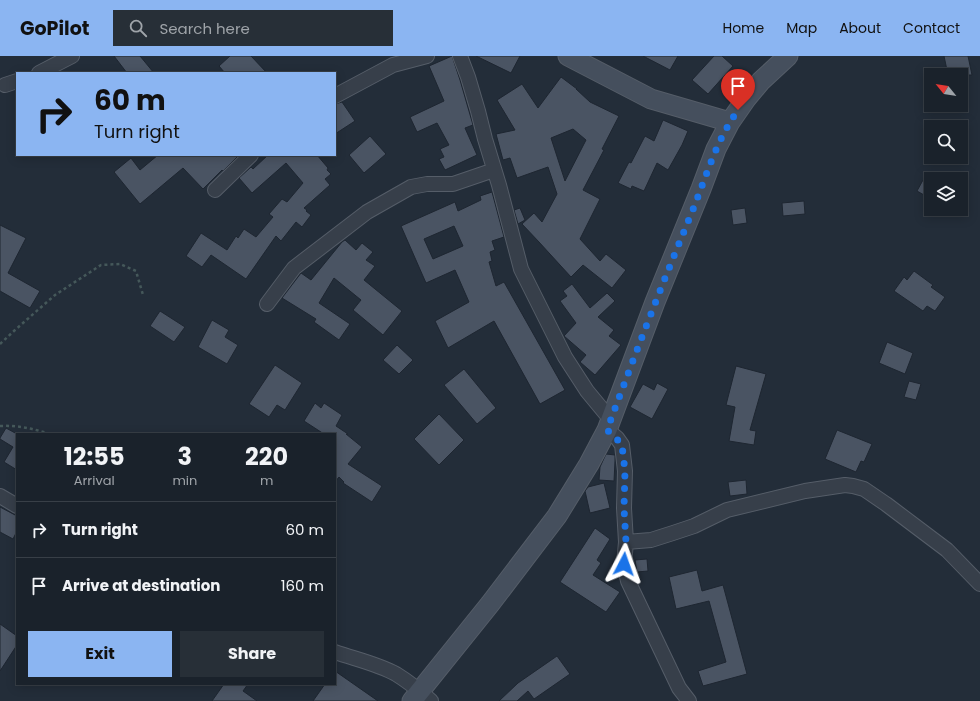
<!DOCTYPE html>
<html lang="en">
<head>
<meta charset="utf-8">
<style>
	:root { --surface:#1a222b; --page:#272f37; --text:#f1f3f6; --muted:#9fa4a9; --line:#383f47; --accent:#8bb5f2 }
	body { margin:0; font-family:Poppins,sans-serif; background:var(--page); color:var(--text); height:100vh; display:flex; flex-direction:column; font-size:15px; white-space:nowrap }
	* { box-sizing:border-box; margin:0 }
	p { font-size:13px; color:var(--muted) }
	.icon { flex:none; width:22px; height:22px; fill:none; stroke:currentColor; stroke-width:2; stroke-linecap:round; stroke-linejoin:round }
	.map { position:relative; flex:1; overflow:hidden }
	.drawer { position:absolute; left:16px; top:377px; width:320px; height:252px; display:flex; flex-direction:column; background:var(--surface); border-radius:0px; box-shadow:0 2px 10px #0003,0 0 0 1px var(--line) }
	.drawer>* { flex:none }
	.guide { position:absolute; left:16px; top:16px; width:320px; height:84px; border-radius:0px; box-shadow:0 2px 10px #0003,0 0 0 1px var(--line); background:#8bb5f2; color:#111; overflow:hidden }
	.needle { width:26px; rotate:300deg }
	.buttons { position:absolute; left:924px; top:12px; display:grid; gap:8px }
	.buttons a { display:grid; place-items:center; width:44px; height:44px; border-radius:0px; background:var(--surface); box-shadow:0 2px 10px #0003,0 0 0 1px var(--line); font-size:20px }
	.pin { position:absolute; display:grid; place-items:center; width:34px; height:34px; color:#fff; margin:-41px -17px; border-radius:50% 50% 50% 0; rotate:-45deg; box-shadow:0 0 4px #0007 }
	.pin .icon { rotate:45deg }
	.me { position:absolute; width:44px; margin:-22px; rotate:4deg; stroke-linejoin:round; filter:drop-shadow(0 0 3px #0008) }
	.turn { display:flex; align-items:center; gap:14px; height:84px; padding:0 12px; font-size:18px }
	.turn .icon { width:52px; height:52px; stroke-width:2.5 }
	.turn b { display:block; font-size:28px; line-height:34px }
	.eta { display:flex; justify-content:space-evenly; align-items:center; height:68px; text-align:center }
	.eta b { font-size:24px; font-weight:700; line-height:28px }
	.cta { display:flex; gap:8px; margin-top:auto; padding:8px 12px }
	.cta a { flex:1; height:46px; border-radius:0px; background:var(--accent); color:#111; font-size:16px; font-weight:700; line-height:46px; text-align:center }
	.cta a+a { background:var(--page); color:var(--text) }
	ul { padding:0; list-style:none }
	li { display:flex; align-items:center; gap:12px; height:56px; padding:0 12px; border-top:1px solid var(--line) }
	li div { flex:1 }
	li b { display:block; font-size:15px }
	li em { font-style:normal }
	header { display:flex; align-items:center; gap:24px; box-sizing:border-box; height:56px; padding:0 20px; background:var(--accent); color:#111 }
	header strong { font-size:19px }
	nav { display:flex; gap:22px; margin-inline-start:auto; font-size:14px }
	.search { width:280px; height:36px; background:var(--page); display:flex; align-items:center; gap:10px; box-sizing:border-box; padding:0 14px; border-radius:0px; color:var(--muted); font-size:15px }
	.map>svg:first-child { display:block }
	.building { fill:#4a5463; stroke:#1e2631; fill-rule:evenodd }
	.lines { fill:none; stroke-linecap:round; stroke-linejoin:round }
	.street-casing { stroke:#555d68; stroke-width:16 }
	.secondary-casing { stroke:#555d68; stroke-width:21 }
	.path { stroke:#45585a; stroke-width:2.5; stroke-dasharray:3 3; stroke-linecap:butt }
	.street { stroke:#373f4a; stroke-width:14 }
	.secondary { stroke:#454f5d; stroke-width:19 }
	.route { stroke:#1a73e8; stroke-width:7; stroke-dasharray:0 12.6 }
</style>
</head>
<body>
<header>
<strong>GoPilot</strong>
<div class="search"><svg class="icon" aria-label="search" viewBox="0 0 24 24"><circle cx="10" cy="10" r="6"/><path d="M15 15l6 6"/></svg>Search here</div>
<nav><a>Home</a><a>Map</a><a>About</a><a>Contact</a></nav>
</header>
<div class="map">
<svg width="980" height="645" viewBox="0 0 980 645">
	<rect width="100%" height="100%" fill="#232d39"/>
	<path class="building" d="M114,0H140L154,17H127Z
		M230,0H251L267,17H225L219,10Z
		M452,0L460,24L473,69L465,72L477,99L445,114L439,103L444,101L440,93L449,89L437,67L417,76L410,61L444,45L429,10Z
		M476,0H520L511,17Z
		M643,0H678L670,14Z
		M714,0H722L733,10L708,38L692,24Z
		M944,0H968L972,19H948Z
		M561,21L577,33H576L590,46L619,60L602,93L604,94L583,134L600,143L580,183L600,205L606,198L626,214L612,232L583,209L571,221L539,186L522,168L534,157L542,166L557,138L548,111L517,122L510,102L503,104L496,78L515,74L497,44L522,28L538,52ZM573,73L586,84L565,125L551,82Z
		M342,46L355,65L335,78V48Z
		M663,64L688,75L682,89L668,114L657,107L644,135L632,130L631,133L618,127L629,106L631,107L645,80L654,85Z
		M370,80L386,98L364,117L349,99Z
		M158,99H239L223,115L222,114L203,133L183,112L140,148L114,116L131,102L140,114Z
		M268,99H317L328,112L327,114L331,118L325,123L330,129L304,152L307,154L306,155L311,159L302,171L296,166L281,185L276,180L246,223L211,199L202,211L186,200L201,177L227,194L236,180L238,182L244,173L256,181L273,161L269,158L282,143L287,146L303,127L286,107L252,137L239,122L251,111L253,113Z
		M923,124L931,129V143L917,135Z
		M492,136L504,181L492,185L495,194L490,196L492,205L489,206L496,230L504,226L565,334L540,348L494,265L448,292L435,265L469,246L455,214L426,227L401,170L455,146L458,155L481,144L480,140ZM454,170L463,190L433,203L424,183Z
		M804,145L805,158L783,160L782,147Z
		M520,152L525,164L518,168L514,154Z
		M745,152L747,167L733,169L731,154Z
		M0,169L26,182L8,217L40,235L30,252L0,235Z
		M345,184L356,194L362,187L373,196L366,204L375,210L364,224L402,255L383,279L353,254L361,244L334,222L319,247L350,268L339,284L314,266L316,263L282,242L301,217L311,224L342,186Z
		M914,215L933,229L931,231L945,241L935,255L927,250L923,255L894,235L904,221L907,224Z
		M572,228L590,252L607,237L615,245L598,261L614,274L609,280L621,289L595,319L580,306L586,299L564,280L576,267L560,245L567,240L563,235Z
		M160,255L185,271L174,286L150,270Z
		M212,264L229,274L225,281L238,289L227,308L198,291Z
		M887,286L913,297L905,318L879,307Z
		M397,289L413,304L399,318L383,304Z
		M275,309L302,327L285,354L277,349L269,361L249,348Z
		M736,310L766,318L750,374L756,375L754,389L729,385L735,351L726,349Z
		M464,313L496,352L477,368L444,329Z
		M909,325L921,328L916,344L904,341Z
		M657,327L668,333L652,363L630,351L643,328L654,334Z
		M315,347L321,352L324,347L342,359L336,370L348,378H346L362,391L348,408L382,430L372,446L343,427L344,426L339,421L335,426V378H324L304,365Z
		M439,358L464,384L439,409L414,383Z
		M6,372L17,378V414L4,406L13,391L0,383V382Z
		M837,374L872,388L864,406L861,405L856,416L825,403Z
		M606,398L615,399V405L614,425L599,424L600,411Z
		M746,424L747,438L730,440L728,426Z
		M604,427L610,452L590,457L585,435L588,431Z
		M0,451L17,460V475L13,483L0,476Z
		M595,472L610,483L597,504L601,507L593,519L620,536L606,556L560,526Z
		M647,503L648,515L637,516L635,504Z
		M697,514L702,535L723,529L747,618L703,630L698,615L726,606L709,545L676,553L669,521Z
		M0,568L17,580V589L0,615Z
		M557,600L570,618L534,643L528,635L517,645H499L518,627Z
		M335,615L378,645H313L325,628H335Z
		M224,628H248L243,635L257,645H212Z"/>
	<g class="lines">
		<g class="street-casing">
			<path id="street" d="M460,0L468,21L478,55L485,83L499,129L521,213L565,301L587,335L611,364
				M39,17L72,0
				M5,29L17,25
				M335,40L393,9L427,0
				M215,134L251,99
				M267,248L294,212L367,156L411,131L427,128H453L494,114
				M607,374L617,382L622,389L625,415L624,452L626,486L624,508L628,525L679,632L689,645
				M0,440L17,450
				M626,486L651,484L673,477L694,470L727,454L805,435L845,429L853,430L864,433L886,448L947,494L980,528
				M335,596C355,603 378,608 396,618C409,626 420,635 431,645"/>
		</g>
		<g class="secondary-casing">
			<path id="secondary" d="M568,0L651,43L730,66
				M412,645L490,548L557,460L589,408L607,374L655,246L701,133L716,93L730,66L746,43L761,25L788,0"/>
		</g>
		<path class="path" d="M0,288L15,274L55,239L101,209L120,208L136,215L143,239
			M0,370C18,369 34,373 50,378"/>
		<use href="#street" class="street"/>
		<use href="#secondary" class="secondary"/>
	</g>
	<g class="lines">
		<path class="route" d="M624,508L626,486L624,452L625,415L622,389L616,382L607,374C634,301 662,228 692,156C706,121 716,85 738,54"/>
	</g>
</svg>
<div class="buttons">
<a><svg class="needle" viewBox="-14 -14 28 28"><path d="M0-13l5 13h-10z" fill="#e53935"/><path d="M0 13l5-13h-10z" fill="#9fa4a9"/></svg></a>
<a><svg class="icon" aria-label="search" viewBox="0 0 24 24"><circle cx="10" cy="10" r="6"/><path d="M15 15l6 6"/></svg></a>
<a><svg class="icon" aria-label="layers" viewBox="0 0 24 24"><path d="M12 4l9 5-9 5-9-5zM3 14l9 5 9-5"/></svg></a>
</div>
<div class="pin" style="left:738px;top:54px;background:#d93025"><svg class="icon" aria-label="arrive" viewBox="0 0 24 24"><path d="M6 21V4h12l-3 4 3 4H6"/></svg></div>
<svg class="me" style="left:624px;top:508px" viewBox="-20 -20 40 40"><path d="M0-17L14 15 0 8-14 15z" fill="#1a73e8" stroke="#fff" stroke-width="4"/></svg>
<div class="guide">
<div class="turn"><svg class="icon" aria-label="right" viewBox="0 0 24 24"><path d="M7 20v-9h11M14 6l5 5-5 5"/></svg><div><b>60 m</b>Turn right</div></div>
</div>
<section class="drawer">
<div class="eta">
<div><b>12:55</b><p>Arrival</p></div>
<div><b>3</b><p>min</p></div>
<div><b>220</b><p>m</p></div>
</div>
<ul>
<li><svg class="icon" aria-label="right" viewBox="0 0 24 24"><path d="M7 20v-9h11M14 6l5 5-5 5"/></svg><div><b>Turn right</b></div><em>60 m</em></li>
<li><svg class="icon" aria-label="arrive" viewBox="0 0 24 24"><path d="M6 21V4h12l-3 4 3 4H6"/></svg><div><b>Arrive at destination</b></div><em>160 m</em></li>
</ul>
<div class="cta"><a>Exit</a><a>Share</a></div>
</section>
</div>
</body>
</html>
